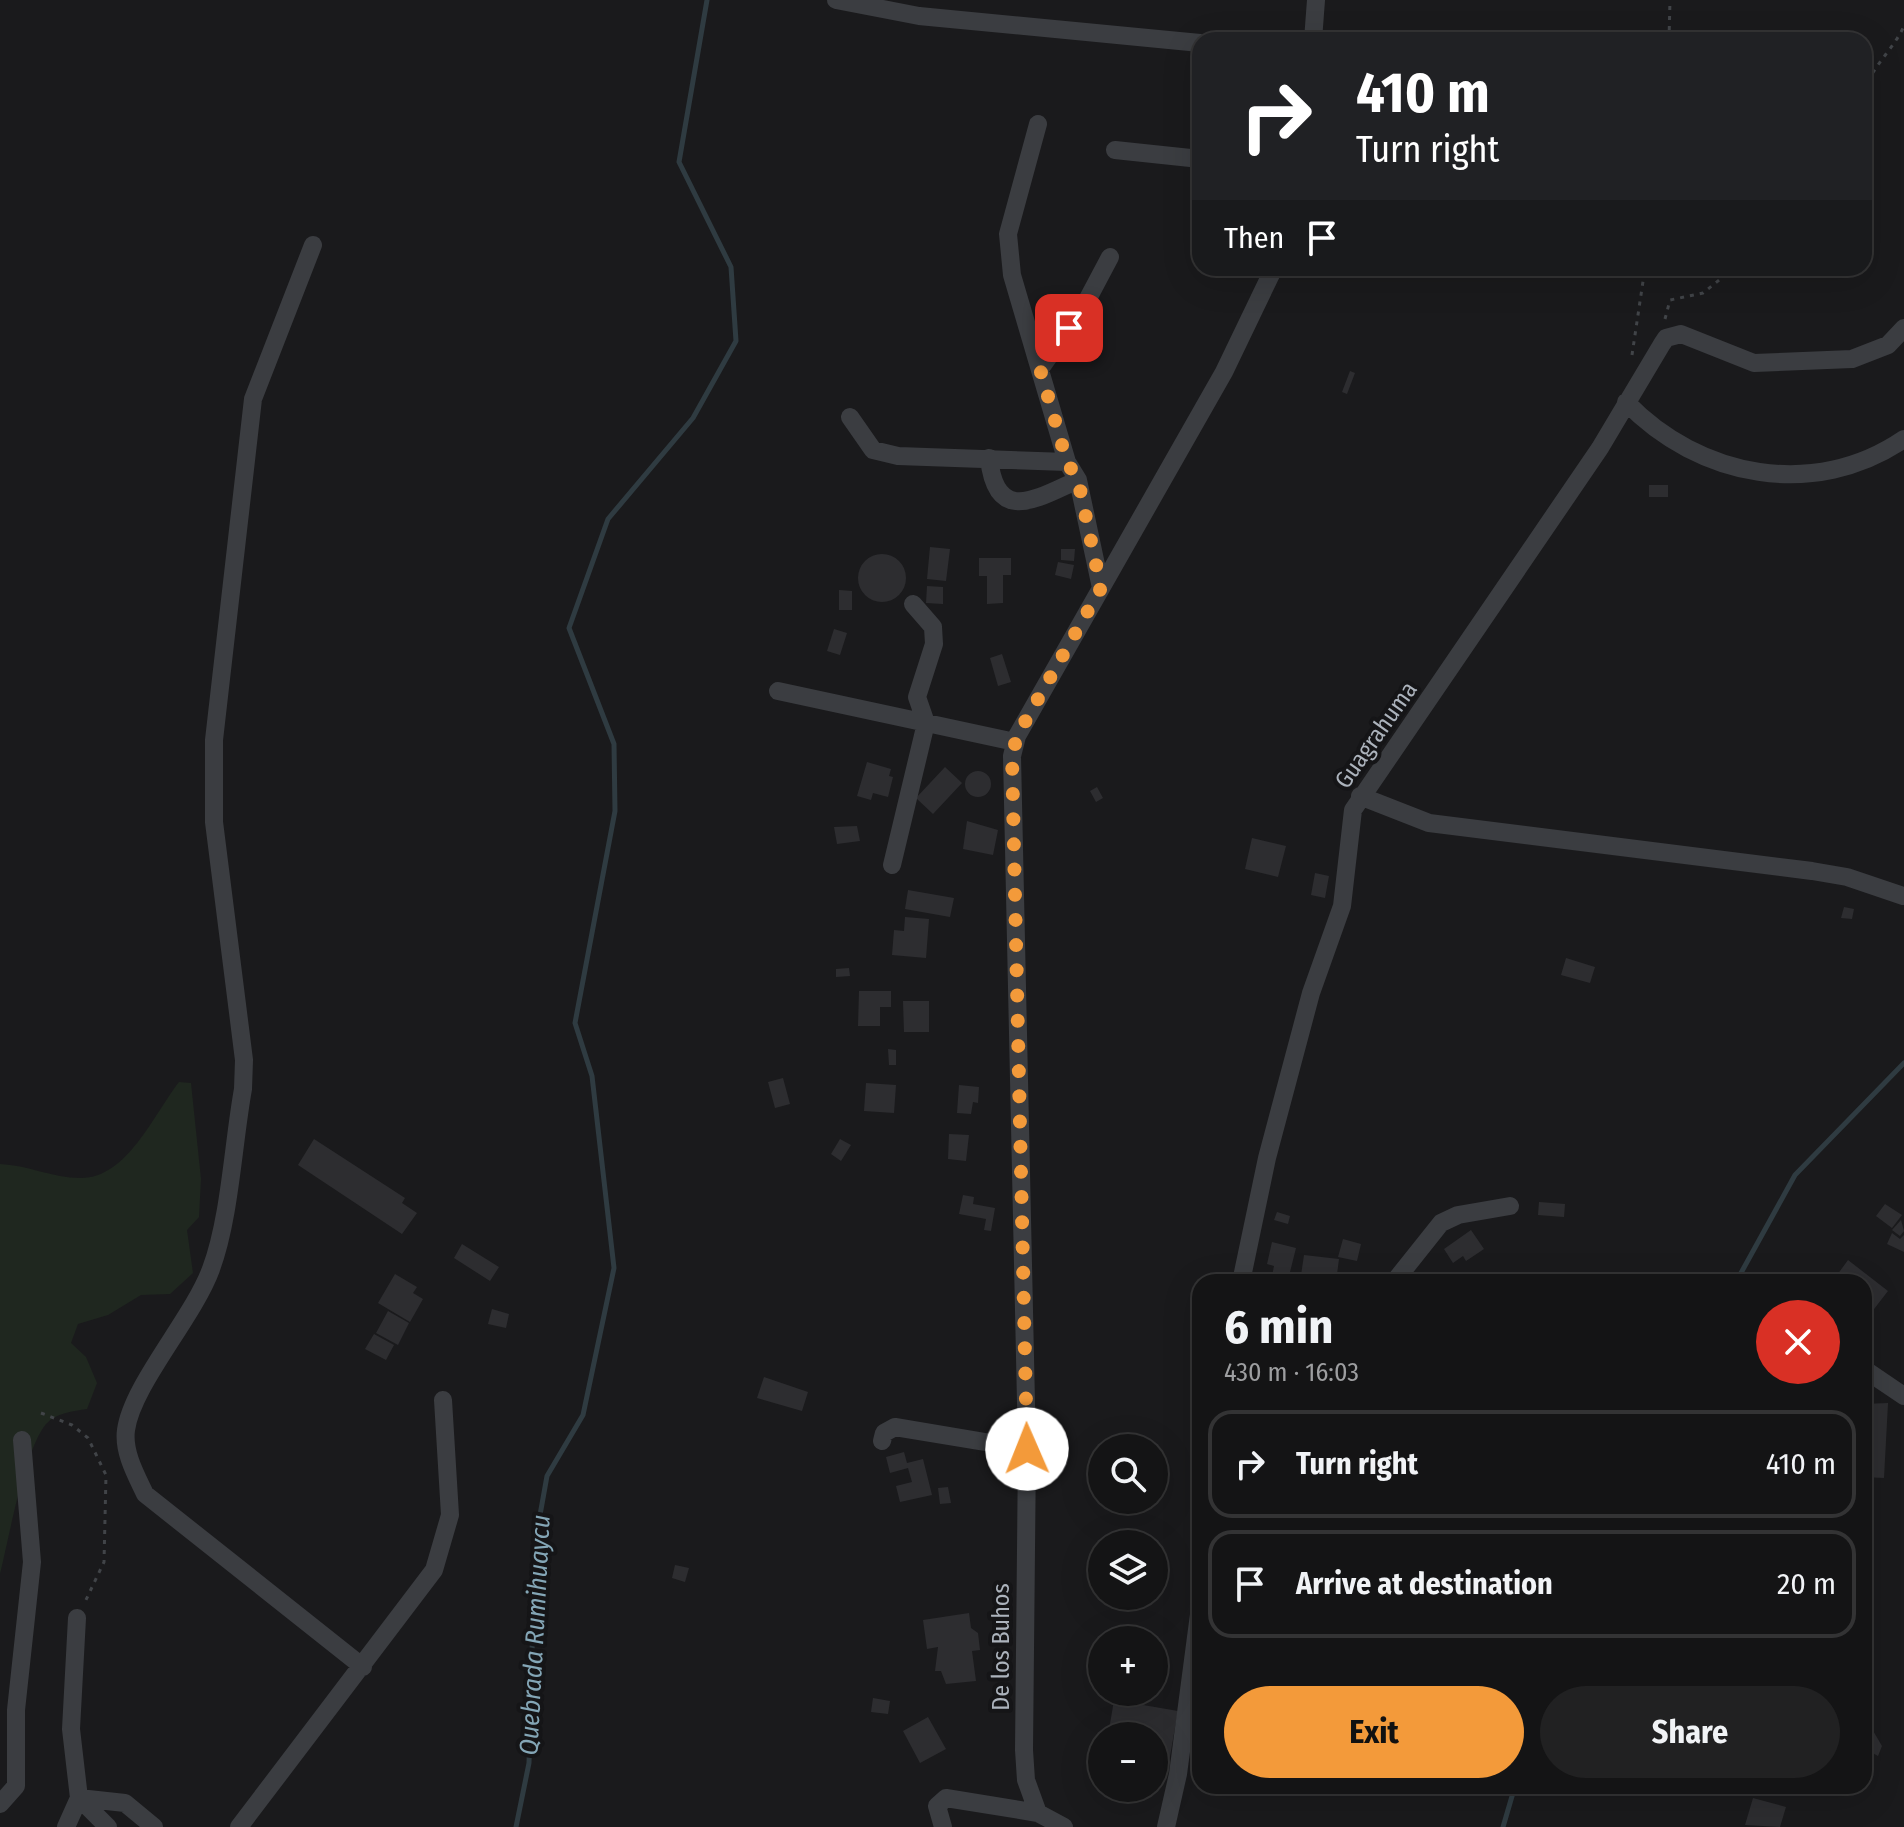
<!DOCTYPE html>
<html lang="en">
<head>
<meta charset="utf-8">
<style>
	:root { --surface:#141415; --page:#212122; --text:#f1f3f6; --muted:#9d9ea0; --line:#333334; --accent:#f39a3a }
	body { margin:0; font-family:"Fira Sans Condensed",sans-serif; background:var(--page); color:var(--text); height:100vh; display:flex; flex-direction:column; font-size:30px; white-space:nowrap }
	* { box-sizing:border-box; margin:0 }
	p { font-size:26px; color:var(--muted) }
	.icon { flex:none; width:44px; height:44px; fill:none; stroke:currentColor; stroke-width:2; stroke-linecap:round; stroke-linejoin:round }
	.map { position:relative; flex:1; overflow:hidden }
	.sheet { position:absolute; left:1192px; top:1274px; width:680px; height:520px; display:flex; flex-direction:column; background:var(--surface); border-radius:24px; box-shadow:0 8px 32px #0002,0 0 0 2px var(--line) }
	.sheet>* { flex:none }
	.guide { position:absolute; left:1192px; top:32px; width:680px; height:244px; border-radius:24px; box-shadow:0 8px 32px #0002,0 0 0 2px var(--line); background:#202124; color:#fff; overflow:hidden }
	.fabs { position:absolute; left:1088px; top:1434px; display:grid; gap:16px }
	.fabs a { display:grid; place-items:center; width:80px; height:80px; border-radius:50%; background:var(--surface); box-shadow:0 8px 32px #0002,0 0 0 2px var(--line); font-size:40px }
	.pin { position:absolute; display:grid; place-items:center; width:68px; height:68px; color:#fff; margin:-34px; border-radius:16px; box-shadow:0 4px 12px #0006 }
	.me { position:absolute; width:88px; margin:-44px; rotate:359deg; stroke-linejoin:round; filter:drop-shadow(0 0 6px #0008) }
	.turn { display:flex; align-items:center; gap:28px; height:168px; padding:0 32px; font-size:36px }
	.turn .icon { width:104px; height:104px; stroke-width:2.5 }
	.turn b { display:block; font-size:56px; line-height:68px }
	.then { display:flex; align-items:center; height:76px; padding:0 32px; background:#0003; gap:16px; font-size:30px }
	.round { display:grid; place-items:center; flex:none; width:84px; height:84px; border-radius:42px; background:var(--page) }
	.summary { display:flex; align-items:center; justify-content:space-between; height:136px; padding:0 32px }
	h1 { font-size:48px; font-weight:700; line-height:60px }
	.action { display:flex; gap:16px; margin-top:auto; padding:16px 32px }
	.action a { flex:1; height:92px; border-radius:48px; background:var(--accent); color:#111; font-size:32px; font-weight:700; line-height:92px; text-align:center }
	.action a+a { background:var(--page); color:var(--text) }
	ul { padding:0; list-style:none }
	li { display:flex; align-items:center; gap:24px; height:108px; margin:0 16px 12px; padding:0 16px; border:4px solid var(--line); border-radius:24px }
	li div { flex:1 }
	li b { display:block; font-size:30px }
	li em { font-style:normal }
	.map>svg:first-child { display:block }
	.green { fill:#1f271f }
	.lines { fill:none; stroke-linecap:round; stroke-linejoin:round }
	.stream { stroke:#2f3b41; stroke-width:5 }
	.building { fill:#2d2d30 }
	.path { stroke:#414448; stroke-width:3; stroke-dasharray:4 6; stroke-linecap:butt }
	.minor { stroke:#3b3d41; stroke-width:18 }
	.route { stroke:#f39a3a; stroke-width:14; stroke-dasharray:0 25.2 }
	.labels { text-anchor:middle; dominant-baseline:central; stroke-width:8; stroke-linejoin:round; paint-order:stroke }
	.street-label { font-size:24px; fill:#acb3bc; stroke:#151517 }
	.water-label { font-size:26px; font-style:italic; fill:#84a6b6; stroke:#151517 }
</style>
</head>
<body>
<div class="map">
<svg width="1904" height="1827" viewBox="0 0 1904 1827">
	<rect width="100%" height="100%" fill="#1a1a1c"/>
	<path class="green" d="M179,1082L191,1083L201,1179L199,1217L187,1230L193,1273L170,1294L141,1295L108,1315L78,1324L71,1343L86,1357L97,1383L87,1409C73,1411 56,1413 46,1424C24,1451 9,1538 0,1574V1164C27,1165 53,1178 80,1178C127,1179 154,1114 179,1082Z"/>
	<g class="lines">
		<path class="stream" d="M1736,1282L1795,1175L1904,1063
			M516,1827L529,1763L535,1543L547,1476L583,1415L614,1268L592,1076L575,1023L615,811L614,744L569,628L608,519L693,418L736,341L731,267L679,162L707,0
			M1503,1827L1515,1786"/>
	</g>
	<path class="building" d="M1350,371L1355,373L1347,394L1342,392Z
		M1649,485H1668V497H1649Z
		M930,547L950,549L946,581L927,579Z
		M1061,549H1075L1074,561L1061,560Z
		M858 578a24 24 0 1 1 48 0a24 24 0 1 1-48 0Z
		M979,558H1011V575H1003V603L987,604V576H979Z
		M1058,562L1074,565L1071,579L1055,575Z
		M927,586L943,587V604L926,603Z
		M839,590L852,591V610H839Z
		M834,629L847,633L840,655L827,651Z
		M1002,654L1011,682L998,686L990,658Z
		M867,762L891,769L889,776L893,777L888,797L873,793L871,800L857,796Z
		M945,767L962,783L933,814L916,798Z
		M965 784a13 13 0 1 1 26 0a13 13 0 1 1-26 0Z
		M1097,787L1103,798L1096,802L1090,791Z
		M967,821L998,830L993,855L963,849Z
		M857,826L860,841L837,844L834,827Z
		M1252,838L1286,846L1278,877L1245,869Z
		M1315,873L1329,876L1325,898L1311,895Z
		M908,890L954,898L950,917L905,909Z
		M1844,907L1854,909L1852,919L1841,918Z
		M905,917L929,919L926,958L892,955L894,930L904,931Z
		M1566,958L1595,967L1590,983L1561,975Z
		M849,968L850,976L836,977V969Z
		M859,991H891V1007H880V1026H858Z
		M903,1001H929V1032H904Z
		M888,1049L896,1050V1065H889Z
		M783,1078L790,1104L775,1108L768,1082Z
		M866,1083L896,1085L894,1113L864,1111Z
		M959,1085L979,1087L978,1103L973,1102L971,1114L957,1113Z
		M949,1134L969,1135L966,1161L948,1159Z
		M314,1139L405,1198L402,1203L417,1213L402,1234L298,1165Z
		M840,1139L851,1145L841,1161L831,1154Z
		M963,1195L974,1197L973,1204L995,1208L991,1231L984,1230L986,1219L959,1214Z
		M1539,1202L1565,1204L1564,1217L1538,1215Z
		M1885,1204L1902,1215L1892,1228L1876,1216Z
		M1277,1212L1290,1216L1288,1224L1274,1220Z
		M1901,1220L1904,1231L1900,1236L1892,1230Z
		M1471,1230L1484,1249L1466,1261L1463,1256L1453,1263L1444,1249Z
		M1892,1233L1900,1239L1904,1235V1252L1887,1244Z
		M1343,1239L1361,1244L1357,1261L1338,1257Z
		M1272,1242L1296,1248L1288,1280L1272,1276L1274,1266L1267,1264Z
		M462,1244L499,1267L490,1281L454,1258Z
		M1304,1255L1339,1259L1336,1282H1300Z
		M1848,1260L1888,1291L1871,1313L1864,1308V1282H1832Z
		M395,1274L417,1287L413,1293L423,1299L410,1322L378,1303Z
		M492,1309L509,1314L506,1328L488,1324Z
		M388,1311L409,1323L398,1345L376,1333Z
		M374,1334L394,1345L386,1360L365,1349Z
		M764,1377L808,1392L802,1411L757,1398Z
		M1888,1403L1884,1478L1864,1477V1404Z
		M904,1452L907,1463L923,1459L932,1495L900,1502L896,1486L912,1482L908,1468L890,1473L886,1457Z
		M948,1487L951,1503L940,1504L938,1488Z
		M675,1565L689,1568L685,1582L672,1578Z
		M969,1613L971,1628L978,1633L980,1650L972,1651L976,1681L946,1684L941,1671H935L938,1647L927,1649L923,1620Z
		M873,1698L890,1701L888,1714L871,1712Z
		M1114,1700L1178,1711L1169,1762L1154,1753V1736H1108Z
		M928,1717L946,1749L920,1763L903,1731Z
		M1864,1726L1872,1729L1882,1746L1878,1756L1867,1750L1864,1753Z
		M1753,1798L1786,1807L1780,1827L1745,1825Z"/>
	<g class="lines">
		<path class="path" d="M1669,40L1670,0
			M1864,91C1873,65 1893,50 1904,26
			M1665,319L1670,300L1703,293L1734,268
			M1632,355L1645,268
			M41,1413L72,1425L88,1438L106,1475L104,1562L84,1604"/>
		<path class="minor" d="M836,0L919,16L1200,43
			M1313,40L1316,0
			M1038,124L1008,234L1012,275L1067,462
			M1115,150L1200,159
			M313,245L253,399L214,740V822L244,1060L243,1089C233,1144 230,1218 211,1269C193,1318 132,1385 126,1430C123,1452 136,1475 145,1494L363,1667
			M1040,369L1083,308L1110,257
			M1626,402C1699,478 1815,500 1904,439
			M850,417L873,450L898,456L1067,462L1078,480L1101,588
			M989,458C996,525 1036,499 1078,480
			M778,691L1015,742
			M1360,796L1429,823L1812,871L1847,877L1903,896
			M892,865L926,723L917,697L934,644L933,627L913,604
			M1241,1282L1267,1158L1311,993L1342,906L1353,810L1600,448L1662,344L1666,338L1681,334L1754,363L1852,359L1888,345L1904,328
			M1394,1282L1441,1223L1458,1215L1510,1206
			M1864,1369L1904,1396
			M882,1441L884,1433L895,1427L1027,1449
			M0,1804L16,1786V1710L32,1562L22,1440
			M66,1827L79,1798L71,1729L77,1618
			M108,1827L79,1798L125,1803L154,1827
			M239,1827L434,1570L450,1515L443,1400
			M943,1827L937,1806L946,1798L1038,1813
			M1064,1827L1038,1813L1026,1780L1024,1750L1027,1449L1012,756L1017,736L1224,372L1274,268
			M1166,1827L1178,1774L1200,1607"/>
	</g>
	<g class="lines">
		<path class="route" d="M1027,1449L1012,756L1017,736L1101,588L1078,480L1067,462L1040,369L1069,328"/>
	</g>
	<g class="labels">
		<g class="street-label">
			<text transform="translate(1376 735) rotate(-55)">Guagrahuma</text>
			<text transform="translate(1001 1647) rotate(-90)">De los Buhos</text>
		</g>
		<g class="water-label">
			<text transform="translate(535 1635) rotate(-87)">Quebrada Rumihuaycu</text>
		</g>
	</g>
</svg>
<div class="fabs">
<a><svg class="icon" aria-label="search" viewBox="0 0 24 24"><circle cx="10" cy="10" r="6"/><path d="M15 15l6 6"/></svg></a>
<a><svg class="icon" aria-label="layers" viewBox="0 0 24 24"><path d="M12 4l9 5-9 5-9-5zM3 14l9 5 9-5"/></svg></a>
<a>+</a>
<a>−</a>
</div>
<div class="pin" style="left:1069px;top:328px;background:#d93025"><svg class="icon" aria-label="arrive" viewBox="0 0 24 24"><path d="M6 21V4h12l-3 4 3 4H6"/></svg></div>
<svg class="me" style="left:1027px;top:1449px" viewBox="-20 -20 40 40"><circle r="19" fill="#fff"/><path d="M0-13L10 11 0 6-10 11z" fill="#f39a3a"/></svg>
<div class="guide">
<div class="turn"><svg class="icon" aria-label="right" viewBox="0 0 24 24"><path d="M7 20v-9h11M14 6l5 5-5 5"/></svg><div><b>410 m</b>Turn right</div></div>
<div class="then">Then<svg class="icon" aria-label="arrive" viewBox="0 0 24 24"><path d="M6 21V4h12l-3 4 3 4H6"/></svg></div>
</div>
<section class="sheet">
<div class="summary"><div><h1>6 min</h1><p>430 m · 16:03</p></div><a class="round" style="background:#d93025;color:#fff"><svg class="icon" aria-label="close" viewBox="0 0 24 24"><path d="M6 6l12 12M18 6L6 18"/></svg></a></div>
<ul>
<li><svg class="icon" aria-label="right" viewBox="0 0 24 24"><path d="M7 20v-9h11M14 6l5 5-5 5"/></svg><div><b>Turn right</b></div><em>410 m</em></li>
<li><svg class="icon" aria-label="arrive" viewBox="0 0 24 24"><path d="M6 21V4h12l-3 4 3 4H6"/></svg><div><b>Arrive at destination</b></div><em>20 m</em></li>
</ul>
<div class="action"><a>Exit</a><a>Share</a></div>
</section>
</div>
</body>
</html>
